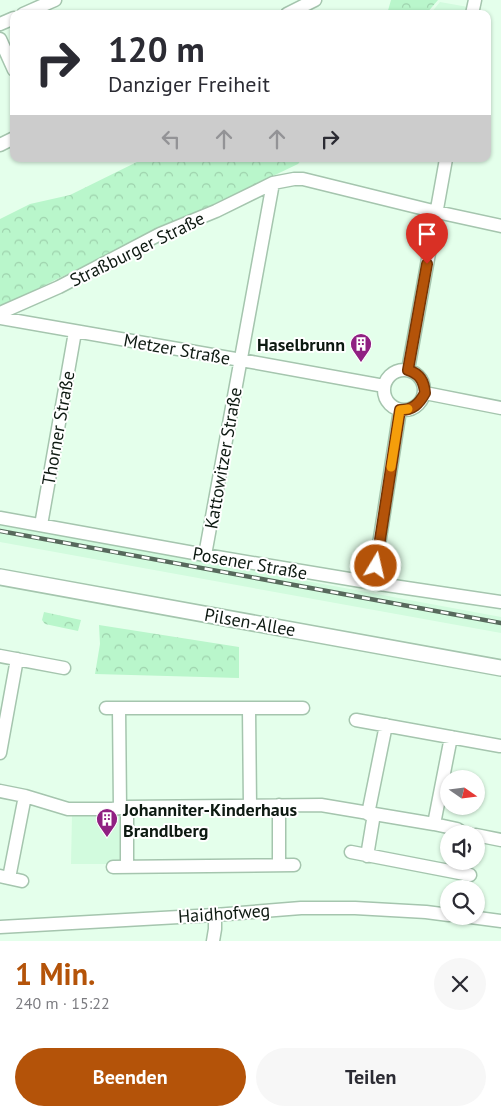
<!DOCTYPE html>
<html lang="de">
<head>
<meta charset="utf-8">
<style>
	:root { --surface:#fff; --page:#f7f7f7; --text:#2b2b33; --muted:#7c7c81; --accent:#b45309 }
	body { margin:0; font-family:"PT Sans",sans-serif; background:var(--page); color:var(--text); height:100vh; display:flex; flex-direction:column; font-size:19px; white-space:nowrap }
	* { box-sizing:border-box; margin:0 }
	p { font-size:16px; color:var(--muted) }
	.icon { flex:none; width:28px; height:28px; fill:none; stroke:currentColor; stroke-width:2; stroke-linecap:round; stroke-linejoin:round }
	.map { position:relative; height:941px; overflow:hidden }
	.panel { display:flex; flex-direction:column; background:var(--surface); flex:1 }
	.panel>* { flex:none }
	.top-card { position:absolute; left:10px; top:10px; width:481px; height:152px; border-radius:10px; box-shadow:0 1px 4px #0004; background:#fff; color:var(--text); overflow:hidden }
	.needle { width:32px; rotate:104deg }
	.controls { position:absolute; left:440px; top:770px; display:grid; gap:10px }
	.controls a { display:grid; place-items:center; width:45px; height:45px; border-radius:50%; background:var(--surface); box-shadow:0 1px 4px #0004; font-size:25px }
	.pin { position:absolute; display:grid; place-items:center; width:42px; height:42px; color:#fff; margin:-51px -21px; border-radius:50% 50% 50% 0; rotate:-45deg; box-shadow:0 0 5px #0007 }
	.pin .icon { rotate:45deg }
	.me { position:absolute; width:55px; margin:-28px; rotate:9deg; stroke-linejoin:round; filter:drop-shadow(0 0 4px #0008) }
	.turn { display:flex; align-items:center; gap:18px; height:105px; padding:0 15px; font-size:22px }
	.turn .icon { width:65px; height:65px; stroke-width:2.5 }
	.turn b { display:block; font-size:35px; line-height:42px }
	.lanes { display:flex; align-items:center; height:48px; padding:0 15px; background:#0003; justify-content:center; gap:25px; direction:ltr }
	.lanes .off { opacity:.35 }
	.round { display:grid; place-items:center; flex:none; width:52px; height:52px; border-radius:26px; background:var(--page) }
	.overview { display:flex; align-items:center; justify-content:space-between; height:85px; padding:0 15px }
	h1 { font-size:30px; font-weight:700; line-height:38px; color:var(--accent) }
	.primary-button { display:flex; gap:10px; margin-top:auto; padding:10px 15px }
	.primary-button a { flex:1; height:58px; border-radius:30px; background:var(--accent); color:#fff; font-size:20px; font-weight:700; line-height:58px; text-align:center }
	.primary-button a+a { background:var(--page); color:var(--text) }
	.map>svg:first-child { display:block }
	.built { fill:#d2fbde }
	.park { fill:url(#park-crowns) }
	.lines { fill:none; stroke-linecap:round; stroke-linejoin:round }
	.minor-casing { stroke:#a5c5ae; stroke-width:15 }
	.major-casing { stroke:#a5c5ae; stroke-width:18 }
	.minor { stroke:#fff; stroke-width:12 }
	.major { stroke:#fff; stroke-width:15 }
	.rail-casing { stroke:#57695c; stroke-width:4.5 }
	.rail { stroke:#fff; stroke-width:2.5; stroke-dasharray:8; stroke-linecap:butt }
	.route-casing { stroke:#753606; stroke-width:12 }
	.route { stroke:#b45309; stroke-width:9 }
	.slow { stroke:#f59e0b; stroke-width:9 }
	.labels { text-anchor:middle; dominant-baseline:central; stroke-width:4; stroke-linejoin:round; paint-order:stroke }
	.street-label { font-size:18px; fill:#0d1911; stroke:#fff }
	.poi-label { font-size:18px; font-weight:bold; fill:#0d1911; stroke:#fff; text-anchor:end }
</style>
</head>
<body>
<div class="map">
<svg width="501" height="941" viewBox="0 0 501 941">
	<defs>
		<pattern id="park-crowns" width="20" height="18" patternUnits="userSpaceOnUse" patternTransform="scale(1.25)"><rect width="20" height="18" fill="#b9f6cb"/><path d="M2 6a3 3 0 1 1 6 0M12 15a3 3 0 1 1 6 0" fill="none" stroke="#9ed2ad"/></pattern>
	</defs>
	<rect width="100%" height="100%" fill="#e4ffeb"/>
	<path class="built" d="M440,2L468,7L467,14H430Z
		M0,524L501,617V633L0,542Z
		M72,815L120,816V861L113,864H71Z"/>
	<path class="park" d="M391,0H438L426,14H387Z
		M143,159H302L298,164L55,280L20,298L0,305V219L30,204L70,195Z
		M44,612L81,620L78,631L45,624L42,620Z
		M99,625L239,647V678L95,674L100,644Z"/>
	<g class="lines">
		<g class="minor-casing">
			<path id="minor" d="M23,14L55,0
				M287,14L315,0
				M472,14L475,0
				M0,24L14,18
				M0,39L14,70
				M0,145L14,138
				M0,313L59,287L160,234L216,211L273,183L294,179H303L437,212L501,226
				M0,318L241,360L384,386
				M384 390a20 20 0 1 1 40 0a20 20 0 1 1-40 0Z
				M408,370L446,159
				M425,393L501,408
				M0,518L205,555L373,583L501,602
				M41,525L75,332
				M205,555L273,183
				M373,583L400,410
				M0,656L64,668
				M106,708H119
				M249,709L250,806
				M356,720L500,746
				M0,753L17,659
				M0,791L25,796L68,809H112L127,807L321,805L434,824L457,829L463,833L469,834
				M120,808L119,708H303
				M368,814L386,725
				M434,824L451,737
				M476,835L501,840
				M351,852L470,875
				M367,856L374,814
				M279,865V805
				M127,866V807
				M113,867L294,865
				M0,876L22,881
				M9,878L25,796
				M463,916L501,921
				M0,927L215,915L301,908H355L426,912L449,915
				M213,941L215,929V915"/>
		</g>
		<g class="major-casing">
			<path id="major" d="M0,577L501,668"/>
		</g>
		<use href="#minor" class="minor"/>
		<use href="#major" class="major"/>
		<g class="rail-casing">
			<path id="rail" d="M0,531L501,623"/>
		</g>
		<use href="#rail" class="rail"/>
	</g>
	<g class="lines">
		<g class="route-casing">
			<path id="route" d="M376,566L400,410C413,410 419,404 425,393C424,381 420,374 408,370L427,264"/>
		</g>
		<use href="#route" class="route"/>
		<path class="slow" d="M391,467L400,410L408,409"/>
	</g>
	<defs>
		<g id="building-pin" transform="scale(1.125)"><path d="M0 17L-7.5 6A9.5 9.5 0 1 1 7.5 6Z" fill="#902082" stroke="#fff"/><path d="M-4-6H4V6H1V3H-1V6H-4ZM-2.5-4.3h1.7v1.8h-1.7ZM.8-4.3h1.7v1.8H.8ZM-2.5-1h1.7V.8h-1.7ZM.8-1h1.7V.8H.8Z" fill="#fff"/></g>
	</defs>
	<g fill-rule="evenodd">
		<use href="#building-pin" x="361" y="344"/>
		<use href="#building-pin" x="107" y="819"/>
	</g>
	<g class="labels">
		<g class="street-label">
			<text transform="translate(137 249) rotate(-26)">Straßburger Straße</text>
			<text transform="translate(177 349) rotate(10)">Metzer Straße</text>
			<text transform="translate(58 428) rotate(-80)">Thorner Straße</text>
			<text transform="translate(223 458) rotate(-80)">Kattowitzer Straße</text>
			<text transform="translate(250 563) rotate(10)">Posener Straße</text>
			<text transform="translate(250 622) rotate(10)">Pilsen-Allee</text>
			<text transform="translate(224 913) rotate(-4)">Haidhofweg</text>
		</g>
		<g class="poi-label">
			<text x="345" y="344">Haselbrunn</text>
			<text x="123" y="809" text-anchor="start">Johanniter-Kinderhaus<tspan x="123" dy="21">Brandlberg</tspan></text>
		</g>
	</g>
</svg>
<div class="controls">
<a><svg class="needle" viewBox="-14 -14 28 28"><path d="M0-13l5 13h-10z" fill="#e53935"/><path d="M0 13l5-13h-10z" fill="#7c7c81"/></svg></a>
<a><svg class="icon" aria-label="sound" viewBox="0 0 24 24"><path d="M4 9h4l5-4v14l-5-4H4zM17 9q2 3 0 6"/></svg></a>
<a><svg class="icon" aria-label="search" viewBox="0 0 24 24"><circle cx="10" cy="10" r="6"/><path d="M15 15l6 6"/></svg></a>
</div>
<div class="pin" style="left:427px;top:264px;background:#d93025"><svg class="icon" aria-label="arrive" viewBox="0 0 24 24"><path d="M6 21V4h12l-3 4 3 4H6"/></svg></div>
<svg class="me" style="left:376px;top:566px" viewBox="-20 -20 40 40"><circle r="17" fill="#b45309" stroke="#fff" stroke-width="3"/><path d="M0-11L8 9 0 5-8 9z" fill="#fff"/></svg>
<div class="top-card">
<div class="turn"><svg class="icon" aria-label="right" viewBox="0 0 24 24"><path d="M7 20v-9h11M14 6l5 5-5 5"/></svg><div><b>120 m</b>Danziger Freiheit</div></div>
<div class="lanes"><svg class="icon off" aria-label="left" viewBox="0 0 24 24"><path d="M17 20v-9H6M10 6l-5 5 5 5"/></svg><svg class="icon off" aria-label="ahead" viewBox="0 0 24 24"><path d="M12 20V5M6 11l6-6 6 6"/></svg><svg class="icon off" aria-label="ahead" viewBox="0 0 24 24"><path d="M12 20V5M6 11l6-6 6 6"/></svg><svg class="icon" aria-label="right" viewBox="0 0 24 24"><path d="M7 20v-9h11M14 6l5 5-5 5"/></svg></div>
</div>
</div>
<section class="panel">
<div class="overview"><div><h1>1 Min.</h1><p>240 m · 15:22</p></div><a class="round"><svg class="icon" aria-label="close" viewBox="0 0 24 24"><path d="M6 6l12 12M18 6L6 18"/></svg></a></div>
<div class="primary-button"><a>Beenden</a><a>Teilen</a></div>
</section>
</body>
</html>
